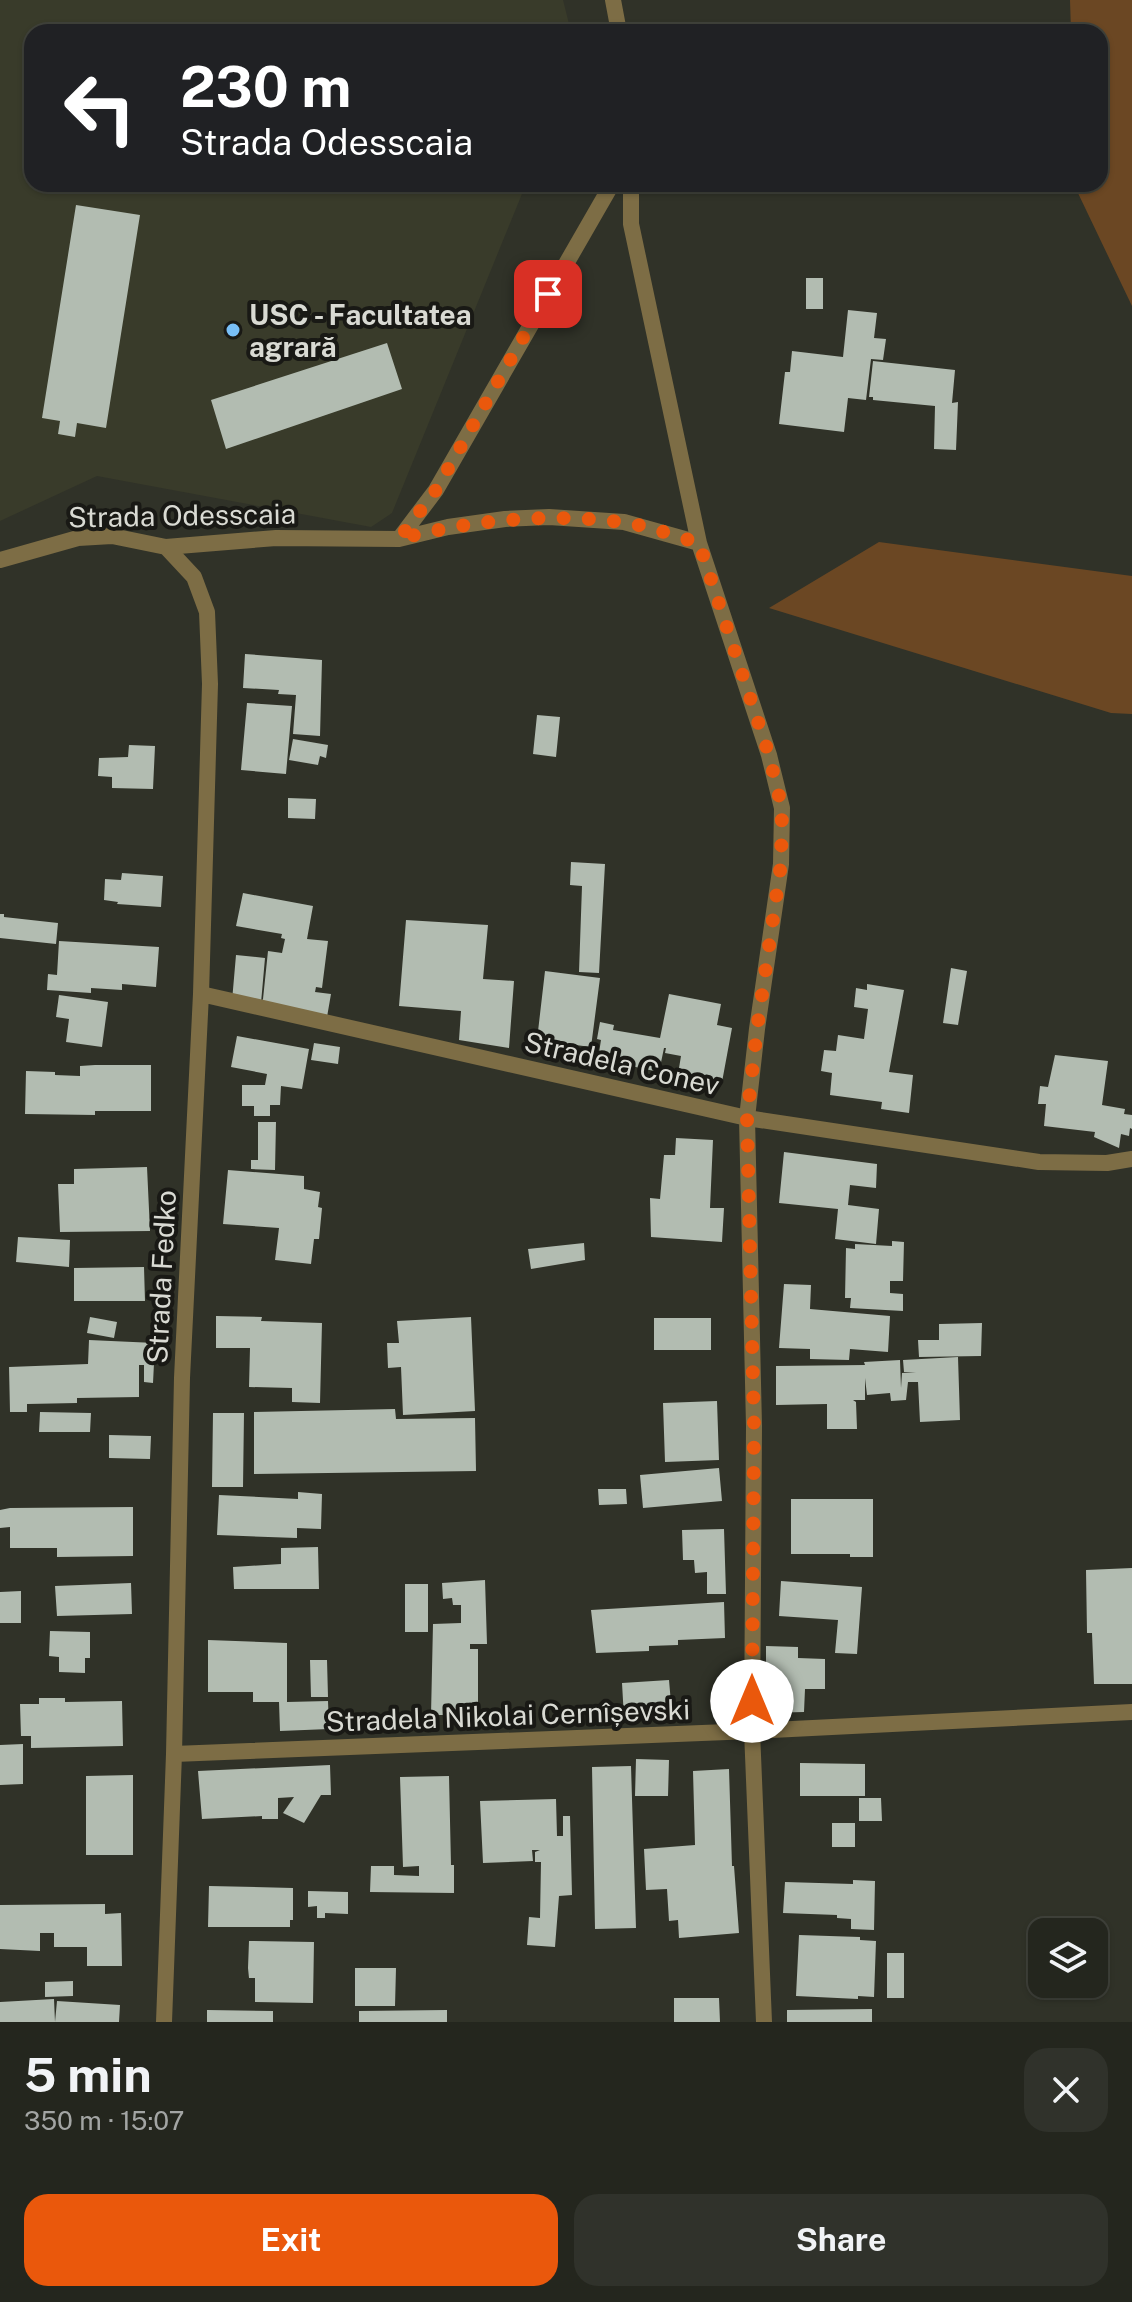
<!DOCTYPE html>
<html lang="en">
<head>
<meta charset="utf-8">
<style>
	:root { --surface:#24261e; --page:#30322b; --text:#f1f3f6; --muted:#a3a5a4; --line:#41433c; --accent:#ea580c }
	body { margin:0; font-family:"Public Sans",sans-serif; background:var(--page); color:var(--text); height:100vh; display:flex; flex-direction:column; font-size:30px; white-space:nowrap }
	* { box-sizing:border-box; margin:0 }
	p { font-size:26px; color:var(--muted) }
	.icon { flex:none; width:44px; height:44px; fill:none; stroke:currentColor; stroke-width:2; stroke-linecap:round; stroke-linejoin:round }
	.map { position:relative; height:2022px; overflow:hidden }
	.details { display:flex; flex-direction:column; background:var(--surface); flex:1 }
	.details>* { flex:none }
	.banner { position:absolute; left:24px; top:24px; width:1084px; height:168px; border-radius:24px; box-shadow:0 2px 6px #0004,0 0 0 2px var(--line); background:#202124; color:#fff; overflow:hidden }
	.buttons { position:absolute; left:1028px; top:1918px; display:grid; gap:16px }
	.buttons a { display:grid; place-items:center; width:80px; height:80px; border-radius:16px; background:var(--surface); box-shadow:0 2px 6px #0004,0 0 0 2px var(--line); font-size:40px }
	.pin { position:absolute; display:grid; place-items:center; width:68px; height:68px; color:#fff; margin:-34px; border-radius:16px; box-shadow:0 4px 12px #0006 }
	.me { position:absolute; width:88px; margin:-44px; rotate:0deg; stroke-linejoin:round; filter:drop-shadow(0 0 6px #0008) }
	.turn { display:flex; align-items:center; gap:28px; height:168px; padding:0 24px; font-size:36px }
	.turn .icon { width:104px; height:104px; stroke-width:2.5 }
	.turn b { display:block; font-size:56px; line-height:68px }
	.round { display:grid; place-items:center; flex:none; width:84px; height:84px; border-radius:24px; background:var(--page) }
	.summary { display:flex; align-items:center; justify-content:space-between; height:136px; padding:0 24px }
	h1 { font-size:48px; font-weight:700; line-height:60px }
	.action { display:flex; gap:16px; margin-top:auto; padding:16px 24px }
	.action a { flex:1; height:92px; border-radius:24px; background:var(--accent); color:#fff; font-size:32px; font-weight:700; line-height:92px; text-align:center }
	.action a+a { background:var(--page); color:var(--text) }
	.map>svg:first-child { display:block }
	.built { fill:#393b2a }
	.green { fill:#6b4723 }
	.building { fill:#b2bcb1 }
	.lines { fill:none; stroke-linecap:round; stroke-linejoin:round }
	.minor { stroke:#7d6d45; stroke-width:16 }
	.route { stroke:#ea580c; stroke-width:14; stroke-dasharray:0 25.2 }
	.poi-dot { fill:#78bff7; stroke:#191915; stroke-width:3 }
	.labels { text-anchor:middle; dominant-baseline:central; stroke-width:8; stroke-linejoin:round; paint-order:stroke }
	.poi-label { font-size:28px; font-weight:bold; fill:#d9dad3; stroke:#191915; text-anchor:start }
	.street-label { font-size:28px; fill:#d9dad3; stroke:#191915 }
</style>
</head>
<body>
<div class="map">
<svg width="1132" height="2022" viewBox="0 0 1132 2022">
	<rect width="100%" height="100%" fill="#303228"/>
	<path class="built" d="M0,0H563L571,32H32V184H526L392,513L371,527L97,476L0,521Z"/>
	<path class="green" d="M1070,0H1132V306L1077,191V184H1100V32H1071Z
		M879,542L1132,576V714L1111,713L769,608Z"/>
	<path class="building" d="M76,205L140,215L106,428L77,423L75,437L58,434L60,421L42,418Z
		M806,278H823V309H806Z
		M848,310L877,313L874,338L886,339L883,360L871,359L866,400L848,398L844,432L779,424L785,372H790L792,351L843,357Z
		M387,343L402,389L226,449L211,400Z
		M873,361L955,370L952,403L958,402L956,450L934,449L935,406L873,400V397H869Z
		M245,654L322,660L320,736L293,734L296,695L278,694L279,690L243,688Z
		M247,703L292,706L286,774L241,770Z
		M537,715L560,717L556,757L533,754Z
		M293,739L328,745L326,758L320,756L318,765L289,760Z
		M129,745L155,746L153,789L112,788V777L98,776L99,758L128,757Z
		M288,798L316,799L315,819L288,818Z
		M571,862L605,864L599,973L579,972L582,886L570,885Z
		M122,873L163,876L161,907L117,904L118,902L104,900L105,879L121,880Z
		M243,893L313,906L307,939L328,941L322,988L316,987L315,992L331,994L327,1017L258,1008L263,999L268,951L282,953L285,939L281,938L282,934L236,926Z
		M0,914H4V917L58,923L56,944L0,938Z
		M406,920L488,925L483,979L514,981L509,1048L459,1040L461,1011L399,1006Z
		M59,941L159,947L156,987L122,984V990L91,988V993L47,990L48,974L57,975Z
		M236,955L265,958L261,1003L232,1001Z
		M951,968L967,971L958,1025L943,1023Z
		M545,971L600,978L591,1047L537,1040Z
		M867,984L904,990L889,1072L913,1075L909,1113L881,1109L882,1102L830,1095L832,1073L821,1071L824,1050L836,1051L838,1035L864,1039L868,1009L854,1007L856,988L867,990Z
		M669,994L721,1004L717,1025L732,1028L722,1082L678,1074L681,1056L665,1053L666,1048H664L659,1072L598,1059L601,1040L597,1039L600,1022L614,1025L613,1030L660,1038Z
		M59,995L108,1002L102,1047L66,1042L69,1019L56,1017Z
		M237,1036L309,1049L302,1089L281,1086L280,1105H270V1116H254V1106H242V1085H265L267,1074L231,1067Z
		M314,1043L340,1047L338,1064L311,1060Z
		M1055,1055L1108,1061L1102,1105L1125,1109L1124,1114L1132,1115V1129L1130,1128L1129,1136L1121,1134L1119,1148L1094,1137L1095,1132L1044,1126L1046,1104H1038L1040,1086L1048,1087Z
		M95,1065H151V1111H95V1115L25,1114L26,1071L55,1072V1075L80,1076V1066Z
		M258,1122H276L275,1170L251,1169V1160H258Z
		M676,1138L713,1140L710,1208H724L722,1242L651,1237L650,1198L660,1199L664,1155H675Z
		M784,1152L877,1164L876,1188L850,1185L848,1205L879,1209L876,1244L835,1239L838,1209L779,1203Z
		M147,1167L150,1231L60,1232L58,1184H74V1169Z
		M228,1170L304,1176V1189L320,1192L318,1207L322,1208L319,1239H314L311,1264L275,1260L279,1228L223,1224Z
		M18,1237L70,1240L69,1267L16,1262Z
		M892,1241L904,1242L903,1281H890V1293L903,1294V1311L850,1308L851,1298H845L846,1248L855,1249V1244L892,1246Z
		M584,1243L585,1260L531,1269L528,1249Z
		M144,1267L145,1301H74V1268Z
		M784,1284L811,1285L810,1309L890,1316L888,1352L850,1349L849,1360L810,1359V1349L779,1348Z
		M216,1316L262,1317L261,1321L322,1323L320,1403L292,1402V1388L249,1387L250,1348H216Z
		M90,1317L117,1322L114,1338L87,1333Z
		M471,1317L475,1411L403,1415L401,1367L388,1368L387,1343H399L397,1321Z
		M654,1318H711V1350H654Z
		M982,1323L981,1356L919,1357L918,1340H939V1324Z
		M89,1340L155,1343L153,1383L144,1382V1365H139V1397L77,1398V1403L27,1404V1412H10L9,1367L88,1364Z
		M958,1357L960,1420L920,1422L918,1382H908L906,1400L891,1401L890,1393L867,1395L865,1378V1400H853L856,1402L857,1429H827V1404L776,1405V1366L865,1365L864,1362L900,1360L901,1388L902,1373L916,1372H904L903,1360Z
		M717,1401L719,1460L665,1462L663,1403Z
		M395,1409L396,1419L475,1418L476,1471L254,1474V1412Z
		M40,1412L91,1413L90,1432H39Z
		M213,1413H244L243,1487H212Z
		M109,1435L151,1436L150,1459L109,1458Z
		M719,1468L722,1501L643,1508L640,1475Z
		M598,1489H626L627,1504L599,1505Z
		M298,1492L322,1494L321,1529L297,1528V1538L217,1535L219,1495L298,1499Z
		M791,1499H873V1557H850V1554H791Z
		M133,1507V1556L57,1557V1548H10V1527L0,1528V1510L10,1508Z
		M724,1529L726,1594H707V1572L695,1573L694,1560H683L682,1530Z
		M318,1547L319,1589H234L233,1567L281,1564V1548Z
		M1132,1568V1684H1094L1092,1633H1087L1086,1570Z
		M485,1580L487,1644H470V1649H478V1715H431L433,1624L461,1623V1605H453L452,1598L443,1599L442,1583Z
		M781,1581L862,1587L857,1654L835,1653L838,1620L779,1616Z
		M131,1583L132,1614L57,1616L55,1586Z
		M405,1584H428V1632H405Z
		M21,1591V1623H0V1592Z
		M724,1602L725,1638L678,1640V1645L649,1646V1651L596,1653L591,1610Z
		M50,1631L90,1632V1658H85V1673L59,1672V1657L49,1656Z
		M208,1640L287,1643V1702L328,1701L329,1729L280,1731L279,1702H253V1692H208Z
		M766,1646L798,1647V1658L825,1659V1689H805L804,1712L766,1713Z
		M310,1660H327L328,1697H311Z
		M669,1680L672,1715L624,1718L622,1683Z
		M39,1698H65V1702L122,1701L123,1746L31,1748V1736H21L20,1704H39Z
		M23,1744V1784L0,1785V1745Z
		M636,1759L669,1760L668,1796H635Z
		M800,1763L865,1764V1796H800Z
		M330,1765L331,1795H321L304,1823L283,1813L294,1797L278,1798V1819H262V1816L202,1819L198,1771Z
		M631,1766L636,1928L595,1929L592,1767Z
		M729,1769L732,1866H734L739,1933L679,1938L678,1920L669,1921L667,1889L646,1890L644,1849L695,1845L693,1771Z
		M133,1775V1855H86V1776Z
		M449,1776L451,1865H454V1893L370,1892L371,1866H394V1875L419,1876V1866L403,1867L400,1777Z
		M859,1798H881L882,1821H859Z
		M556,1799L557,1836H563V1816H570L572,1895L559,1896L555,1947L527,1945L529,1917L540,1918L541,1862H535V1852L540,1850H532L533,1861L483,1863L480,1801Z
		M832,1823H855V1847H832Z
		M853,1880L875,1881L874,1930L851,1929V1919L837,1918V1915L783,1913L785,1882L853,1884Z
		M209,1886L293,1888V1920H290V1927H208Z
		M308,1891L348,1892V1914L325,1913V1918H317V1906L308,1907Z
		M105,1904V1914L121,1913L122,1966H87V1947H54V1933H40V1951L0,1949V1905Z
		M799,1935L860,1937V1940L876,1941L874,1997L858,1996V1999L796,1996Z
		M249,1941L314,1942L313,2003L255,2002V1978H249L248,1968Z
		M887,1953H904V1998H887Z
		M355,1968H396L395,2006H355Z
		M73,1981V1996L45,1997V1982Z
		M674,1998H719L720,2022H674Z
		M54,1999L55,2022H0V2002Z
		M57,2001L120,2005L119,2022H55Z
		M872,2009V2022H787V2010Z
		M207,2010L273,2011V2022H207Z
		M447,2010V2022H359V2011Z"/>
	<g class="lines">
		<path class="minor" d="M613,0L619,32
			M631,184V224L699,543L769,755L782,808L781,864L757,1029L747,1118L754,1426L752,1731L764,2022
			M399,539L436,490L612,184
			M0,560L78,538L112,536L166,547L276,538L399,539L448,527L505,519L549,517L624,522L699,543
			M201,994L747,1118L1039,1162L1107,1163L1132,1159
			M174,1754L752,1731L1132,1712
			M164,2022L174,1754L182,1378L201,994L210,684L207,612L194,577L166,547"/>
	</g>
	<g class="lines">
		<path class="route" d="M548,294L436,490L399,539C473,520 545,513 621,522C647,525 674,536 699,543L769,755L782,808L781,864L757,1029L747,1118L754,1426L752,1701"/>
	</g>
	<circle class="poi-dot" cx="233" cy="330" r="8"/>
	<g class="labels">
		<g class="poi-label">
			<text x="249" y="314">USC - Facultatea<tspan x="249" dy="32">agrară</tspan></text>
		</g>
		<g class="street-label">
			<text transform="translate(182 515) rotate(-1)">Strada Odesscaia</text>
			<text transform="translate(622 1063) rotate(13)">Stradela Conev</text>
			<text transform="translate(161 1277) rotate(-87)">Strada Fedko</text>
			<text transform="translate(508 1715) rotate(-2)">Stradela Nikolai Cernîșevski</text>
		</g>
	</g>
</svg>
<div class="buttons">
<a><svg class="icon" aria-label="layers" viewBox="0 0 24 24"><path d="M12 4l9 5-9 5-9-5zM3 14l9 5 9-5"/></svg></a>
</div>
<div class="pin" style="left:548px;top:294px;background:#d93025"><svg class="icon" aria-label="arrive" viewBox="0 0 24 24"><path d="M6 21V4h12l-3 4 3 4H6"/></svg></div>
<svg class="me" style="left:752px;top:1701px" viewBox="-20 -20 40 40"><circle r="19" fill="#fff"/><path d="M0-13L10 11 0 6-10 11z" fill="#ea580c"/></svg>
<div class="banner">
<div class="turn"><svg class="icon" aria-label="left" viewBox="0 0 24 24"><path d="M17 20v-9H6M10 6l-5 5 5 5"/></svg><div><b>230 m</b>Strada Odesscaia</div></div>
</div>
</div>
<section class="details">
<div class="summary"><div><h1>5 min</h1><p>350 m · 15:07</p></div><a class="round"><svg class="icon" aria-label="close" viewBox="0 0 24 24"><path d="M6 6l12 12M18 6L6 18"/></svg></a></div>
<div class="action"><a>Exit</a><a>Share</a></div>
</section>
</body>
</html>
